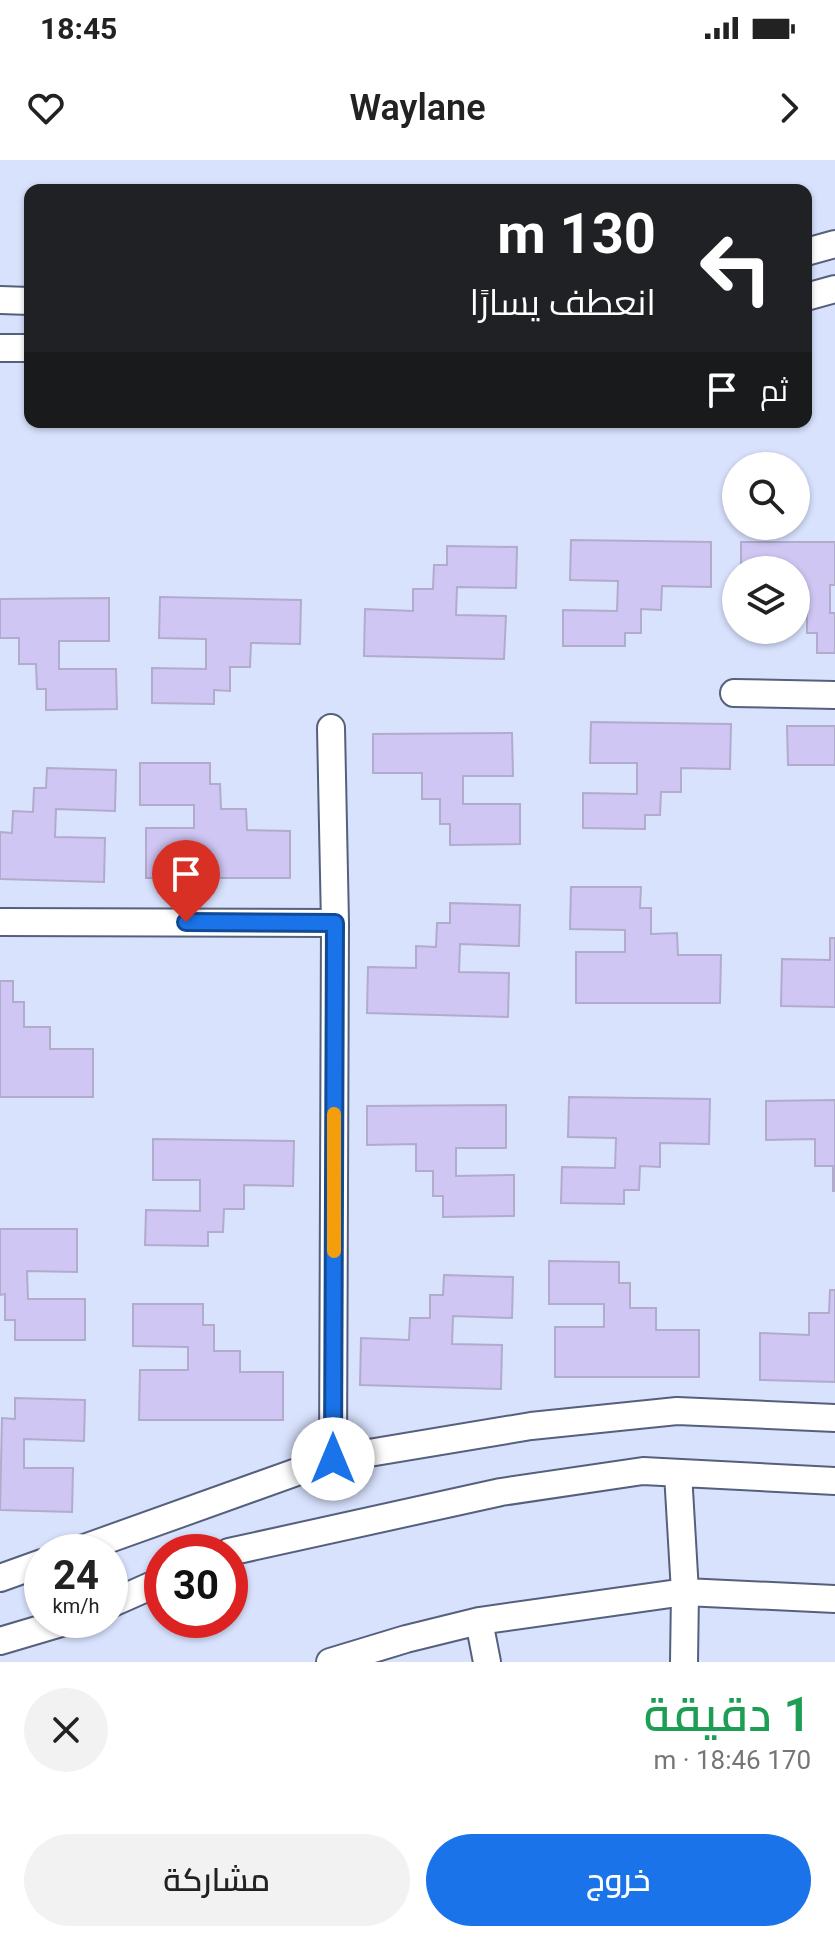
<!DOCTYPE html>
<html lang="ar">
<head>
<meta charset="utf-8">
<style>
	:root { --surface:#fff; --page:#f2f2f2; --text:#222; --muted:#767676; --accent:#1a73e8 }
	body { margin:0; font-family:Roboto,Cairo,sans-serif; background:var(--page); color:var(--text); direction:rtl; height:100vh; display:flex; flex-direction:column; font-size:30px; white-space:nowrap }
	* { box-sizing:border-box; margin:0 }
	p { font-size:26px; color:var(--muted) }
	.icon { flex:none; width:44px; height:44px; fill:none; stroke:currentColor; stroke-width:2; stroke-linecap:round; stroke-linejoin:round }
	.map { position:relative; height:1502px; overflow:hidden; direction:ltr }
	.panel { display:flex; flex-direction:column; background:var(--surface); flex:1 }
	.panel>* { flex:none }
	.banner { position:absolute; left:24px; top:24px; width:788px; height:244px; border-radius:16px; box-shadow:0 2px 6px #0004; direction:rtl; background:#202124; color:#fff; overflow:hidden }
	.buttons { position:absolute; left:722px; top:292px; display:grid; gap:16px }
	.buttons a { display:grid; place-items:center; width:88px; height:88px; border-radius:50%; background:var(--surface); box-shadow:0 2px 6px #0004; font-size:40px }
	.speed { position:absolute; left:24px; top:1374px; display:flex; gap:16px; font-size:40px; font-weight:700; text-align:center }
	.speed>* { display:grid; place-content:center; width:104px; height:104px; border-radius:50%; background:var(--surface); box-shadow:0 2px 6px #0004; line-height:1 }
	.speed small { font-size:20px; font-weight:400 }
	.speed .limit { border:12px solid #d22; background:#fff; color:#111 }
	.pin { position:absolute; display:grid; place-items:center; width:68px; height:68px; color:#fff; margin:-82px -34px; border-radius:50% 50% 50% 0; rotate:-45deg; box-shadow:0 0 8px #0007 }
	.pin .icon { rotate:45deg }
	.me { position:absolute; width:88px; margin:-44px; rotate:0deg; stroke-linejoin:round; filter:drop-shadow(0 0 6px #0008) }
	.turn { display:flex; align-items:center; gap:28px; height:168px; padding:0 24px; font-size:36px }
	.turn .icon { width:104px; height:104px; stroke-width:2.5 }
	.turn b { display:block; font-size:56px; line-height:68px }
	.then { display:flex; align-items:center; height:76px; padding:0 24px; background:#0003; gap:16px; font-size:30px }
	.round { display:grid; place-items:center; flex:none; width:84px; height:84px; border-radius:42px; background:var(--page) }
	.headline { display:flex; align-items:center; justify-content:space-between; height:136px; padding:0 24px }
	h1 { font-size:48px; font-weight:600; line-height:60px; color:#1e9e55 }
	.action { display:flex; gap:16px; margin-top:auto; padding:16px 24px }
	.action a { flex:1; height:92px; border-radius:48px; background:var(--accent); color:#fff; font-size:32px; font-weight:600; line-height:92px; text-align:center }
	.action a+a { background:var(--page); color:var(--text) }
	.status { display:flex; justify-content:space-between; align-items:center; height:56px; padding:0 40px; background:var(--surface); direction:ltr }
	.status svg { height:22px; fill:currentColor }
	header { display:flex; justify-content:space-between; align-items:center; height:104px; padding:0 24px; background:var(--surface); font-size:36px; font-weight:600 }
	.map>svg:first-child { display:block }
	.building { fill:#cfc6f3; stroke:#b1abcc; stroke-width:2 }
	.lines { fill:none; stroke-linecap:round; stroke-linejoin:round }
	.minor-casing { stroke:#55607c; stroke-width:30 }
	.minor { stroke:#fff; stroke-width:26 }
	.route-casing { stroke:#114b97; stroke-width:20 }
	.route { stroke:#1a73e8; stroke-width:14 }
	.slow { stroke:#f59e0b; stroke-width:14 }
</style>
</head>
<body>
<div class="status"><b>18:45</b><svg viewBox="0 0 49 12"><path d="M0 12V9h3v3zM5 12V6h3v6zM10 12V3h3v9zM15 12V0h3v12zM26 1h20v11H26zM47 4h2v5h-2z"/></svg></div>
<header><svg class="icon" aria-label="forward" viewBox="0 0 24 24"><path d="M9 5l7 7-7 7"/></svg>Waylane<svg class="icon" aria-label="heart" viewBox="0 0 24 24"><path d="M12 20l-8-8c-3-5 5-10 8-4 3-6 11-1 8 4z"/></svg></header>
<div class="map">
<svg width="835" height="1502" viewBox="0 0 835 1502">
	<rect width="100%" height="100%" fill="#d8e2fd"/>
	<path class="building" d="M571,380L711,382V427L662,426L661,450L641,449V473H625V486H563V450L617,451L618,421L570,420Z
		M741,382H835V425H830V453H835V493H817V473H807V447L796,448V410H741Z
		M447,386L517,387L516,428L457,427L456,455L506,456L504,499L364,496L365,449L413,451V429H433L434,405H447Z
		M160,437L301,440L300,484L251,483L250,507H230V531L214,530V544L152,543V508L206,509V479L159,478Z
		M109,438V481H59V509H116L117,549L46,550V529H37L36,504H19V478H0V439Z
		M591,562L731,564L730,609L681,608V632H661L660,655H645V669L583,668V633L637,634V603H590Z
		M787,566H835V605H788Z
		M512,573L513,616H463V644H520V684L450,685V664H440V639H422V613H373V574Z
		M140,603H210V624H220L221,649H246L247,670L290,671V718H146V668H194V645H140Z
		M47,608L116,610L115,651L56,649L55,677L105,678L104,722L0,719V672L12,673L13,651L33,652L34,628H46Z
		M571,727H641L640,748H651V774L677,773L678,795H721L720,843H576V792H625V770L570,769Z
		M450,743L520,745L519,786L460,784L459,812L509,813L508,857L367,853L368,807L416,808V786L436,787L437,763H450Z
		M830,778H835V847L781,846L782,799L830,800Z
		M0,821H13V842H24V867H50V889H93V937H0Z
		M569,937L710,939L709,984L660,983V1007L640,1006L639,1030H624V1044L561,1043L562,1007L615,1008L616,978L568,977Z
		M835,940V1031H833V1006H815V979L766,980V941Z
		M506,945V988H456V1016L514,1015V1056L443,1057V1036H433V1011H416V984L367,985V946Z
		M153,979L294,981L293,1026L244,1025V1049H224L223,1072H208V1086L145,1085L146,1050L200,1051V1020H153Z
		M0,1069H77V1112L27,1111L28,1139H85V1180H15V1160H5V1134L0,1135Z
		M549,1101L619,1102V1123H630V1148H656V1170H699V1217H555V1167H604V1144H549Z
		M444,1115L513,1117L512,1158L453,1156L452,1184L502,1185L501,1229L360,1225L361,1178L409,1180L410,1158H430V1135H443Z
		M830,1130H835V1222L760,1220V1173L809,1175V1153H829Z
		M133,1144H203V1165H214V1191H240V1212H283V1260H139L140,1210H188V1187L133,1186Z
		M15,1238L85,1240L84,1281L24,1279V1308H73L72,1352L0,1350L2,1258L15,1259Z"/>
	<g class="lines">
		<g class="minor-casing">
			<path id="minor" d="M806,92L835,84
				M806,137L835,129
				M0,140L30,141
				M0,188H30
				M734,533L835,535
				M331,568L335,763
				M0,762L335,763L333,1299
				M678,1313L685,1432L684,1502
				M73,1392L333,1299L531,1266L677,1251L835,1258
				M229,1392L501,1332L643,1311L835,1321
				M0,1418L42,1403
				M110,1444L162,1421
				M479,1461L487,1502
				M0,1481L71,1460
				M330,1502L406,1479L479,1461L685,1432L835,1439"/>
		</g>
		<use href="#minor" class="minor"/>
	</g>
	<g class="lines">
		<g class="route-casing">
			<path id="route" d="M186,762L335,763L333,1299"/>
		</g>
		<use href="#route" class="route"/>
		<path class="slow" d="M334,1091V954"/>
	</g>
</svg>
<div class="buttons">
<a><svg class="icon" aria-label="search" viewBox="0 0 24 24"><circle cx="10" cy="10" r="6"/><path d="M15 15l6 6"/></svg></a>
<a><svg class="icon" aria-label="layers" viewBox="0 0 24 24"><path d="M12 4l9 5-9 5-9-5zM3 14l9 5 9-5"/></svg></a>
</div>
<div class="speed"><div>24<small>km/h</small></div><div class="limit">30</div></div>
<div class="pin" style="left:186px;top:762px;background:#d93025"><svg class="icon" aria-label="arrive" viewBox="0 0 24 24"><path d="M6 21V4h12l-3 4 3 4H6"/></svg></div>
<svg class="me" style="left:333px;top:1299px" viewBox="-20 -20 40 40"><circle r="19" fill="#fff"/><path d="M0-13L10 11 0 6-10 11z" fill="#1a73e8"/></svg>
<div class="banner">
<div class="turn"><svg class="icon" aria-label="left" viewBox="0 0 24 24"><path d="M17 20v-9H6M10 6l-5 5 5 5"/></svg><div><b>130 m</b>انعطف يسارًا</div></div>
<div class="then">ثم<svg class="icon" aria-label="arrive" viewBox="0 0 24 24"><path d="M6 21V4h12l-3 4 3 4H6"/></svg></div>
</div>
</div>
<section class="panel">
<div class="headline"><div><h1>1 دقيقة</h1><p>170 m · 18:46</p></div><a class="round"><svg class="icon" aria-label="close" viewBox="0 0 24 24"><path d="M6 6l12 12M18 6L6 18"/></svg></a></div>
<div class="action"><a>خروج</a><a>مشاركة</a></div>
</section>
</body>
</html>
